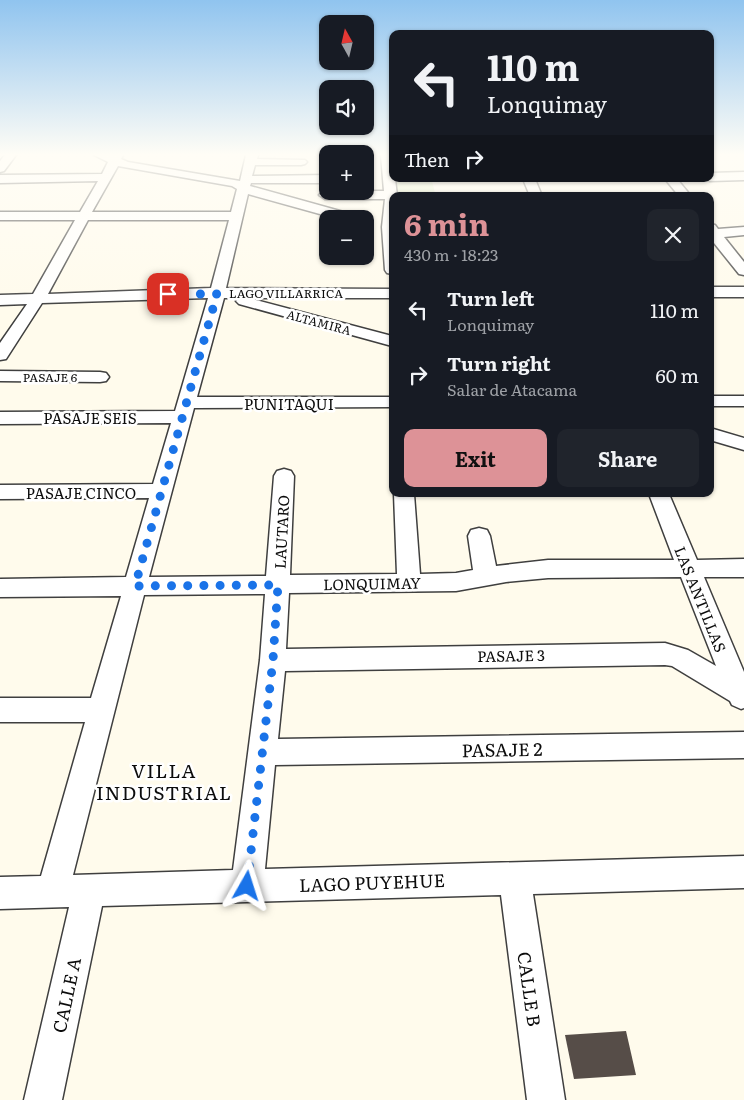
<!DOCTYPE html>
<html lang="en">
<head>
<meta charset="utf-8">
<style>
	:root { --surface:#171b24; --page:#20242c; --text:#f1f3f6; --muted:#9ea1a6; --accent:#dd9297 }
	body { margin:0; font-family:Literata,serif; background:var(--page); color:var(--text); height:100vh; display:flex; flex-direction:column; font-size:19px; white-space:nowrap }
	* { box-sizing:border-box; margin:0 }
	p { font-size:16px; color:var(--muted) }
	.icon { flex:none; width:28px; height:28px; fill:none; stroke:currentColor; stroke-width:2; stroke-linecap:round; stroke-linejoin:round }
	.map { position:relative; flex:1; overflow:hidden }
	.details { position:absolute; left:389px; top:192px; width:325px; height:305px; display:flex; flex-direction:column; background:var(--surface); border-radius:10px; box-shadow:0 1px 4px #0004 }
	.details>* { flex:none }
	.guide { position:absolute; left:389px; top:30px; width:325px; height:152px; border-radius:10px; box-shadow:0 1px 4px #0004; background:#171b24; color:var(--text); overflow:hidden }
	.needle { width:32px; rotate:352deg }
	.buttons { position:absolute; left:319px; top:15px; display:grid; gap:10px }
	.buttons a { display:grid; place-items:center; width:55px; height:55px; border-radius:10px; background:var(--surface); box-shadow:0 1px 4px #0004; font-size:25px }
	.pin { position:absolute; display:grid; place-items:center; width:42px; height:42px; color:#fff; margin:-21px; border-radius:10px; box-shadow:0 2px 8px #0006 }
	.me { position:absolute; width:55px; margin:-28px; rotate:6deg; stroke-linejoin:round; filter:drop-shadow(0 0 4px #0008) }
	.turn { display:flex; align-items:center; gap:18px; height:105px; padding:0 15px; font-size:22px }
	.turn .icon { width:65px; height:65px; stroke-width:2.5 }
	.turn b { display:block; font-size:35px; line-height:42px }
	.then { display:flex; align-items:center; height:48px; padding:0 15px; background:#0003; gap:10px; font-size:19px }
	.round { display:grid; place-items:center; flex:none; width:52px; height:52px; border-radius:10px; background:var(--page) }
	.summary { display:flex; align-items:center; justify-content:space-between; height:85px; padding:0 15px }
	h1 { font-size:30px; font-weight:700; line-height:38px; color:var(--accent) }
	.button { display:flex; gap:10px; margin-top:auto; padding:10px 15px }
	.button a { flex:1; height:58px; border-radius:10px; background:var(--accent); color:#111; font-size:20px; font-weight:700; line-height:58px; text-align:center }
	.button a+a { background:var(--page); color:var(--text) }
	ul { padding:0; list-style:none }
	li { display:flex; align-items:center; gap:15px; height:65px; padding:0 15px }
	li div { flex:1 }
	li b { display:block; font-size:19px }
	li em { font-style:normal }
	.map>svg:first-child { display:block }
	.pitch { fill:#e2f2c5 }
	.building { fill:#564d48 }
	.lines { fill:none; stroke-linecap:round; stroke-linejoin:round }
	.minor-casing { stroke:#3f3f3f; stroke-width:3 }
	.minor { fill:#fff; fill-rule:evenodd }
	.route { stroke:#1a73e8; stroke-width:9; stroke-dasharray:0 16.2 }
	.labels { text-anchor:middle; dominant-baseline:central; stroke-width:5; stroke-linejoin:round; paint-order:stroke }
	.far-street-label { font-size:12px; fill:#0c0c0c; stroke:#fff }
	.street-label { font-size:15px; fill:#0c0c0c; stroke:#fff }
	.near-street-label { font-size:18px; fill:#0c0c0c; stroke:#fff }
	.near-neighbourhood-label { font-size:19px; letter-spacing:1px; fill:#0c0c0c; stroke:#fff }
</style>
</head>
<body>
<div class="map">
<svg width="744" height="1100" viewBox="0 0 744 1100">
	<rect width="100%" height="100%" fill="#fffbec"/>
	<path class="pitch" d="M396,181H432L435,193L398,194Z"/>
	<path class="building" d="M626,1031L636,1075L574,1079L565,1035Z"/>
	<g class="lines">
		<g class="minor-casing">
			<path id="minor" d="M5,155H16L4,171L0,172V161Z
				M94,155H123L121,159L128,162L240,181L246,155H258L257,159L305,160L307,162L305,164L301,165H255L252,176L328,175V183H251L250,186L358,216L359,219H338L248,194L226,288L392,289V298H248L392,336V346L239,304L236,301L240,298H224L197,397H392V407L194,408L149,577L266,576L274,476L277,471L284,469L291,471L294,476L290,575L397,574L394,494H414L420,574L456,573L473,570L468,536L471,530L479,528L487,530L490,536L496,566L548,560H674L649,494H669L697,560L744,559V577H704L744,672V708L741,709L732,705L730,701L672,666L665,665L285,671L278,739L744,732V758L275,765L265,869L744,856V888L533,894L565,1100H527L501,895L102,906L62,1100H24L69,907L0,909V877L41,876L85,722H0V698H91L121,596L0,597V579L126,577L149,498L0,499V485L153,484L171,423L0,424V412L175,411L208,298L42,303L6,359L0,360V343L27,304L0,305V295L33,294L75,220H0V212H80L98,181L0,183V175L102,174L108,162ZM118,166L232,186L237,189L231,212H92ZM88,220H229L211,288L48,294ZM681,577L716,666L688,650L665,643L286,649L289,593L456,591L506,582L548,578ZM265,594L260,660L233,870L73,875L144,595Z
				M381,155H392V179H395L397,196H392V274L387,273L385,270L382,227L385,199H325L319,195L325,191H384Z
				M744,172V180L710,181L705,179H710V173Z
				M523,179H535L542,196H530Z
				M665,179H677L691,196H679Z
				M710,224L715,225L718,229L744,227V235L724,237L744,262V275L739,274L710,238Z
				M710,287H744V297H710Z
				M0,371L100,372L106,373L109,377L106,381L100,382L0,381Z
				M710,396H744V406H710Z
				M710,428L744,438V450L710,440Z"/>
		</g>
		<use href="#minor" class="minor"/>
	</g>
	<linearGradient id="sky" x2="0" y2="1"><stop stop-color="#90c4ef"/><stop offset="0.5" stop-color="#fffdf6"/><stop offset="1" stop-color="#fffdf6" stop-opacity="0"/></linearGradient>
	<rect width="744" height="309" fill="url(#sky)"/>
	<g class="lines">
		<path class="route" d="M168,294H217L135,586L278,585L273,660L247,886"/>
	</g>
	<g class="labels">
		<g class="far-street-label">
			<text x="286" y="293">LAGO VILLARRICA</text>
			<text transform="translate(319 322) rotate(15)">ALTAMIRA</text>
			<text x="50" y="377">PASAJE 6</text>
		</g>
		<g class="street-label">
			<text x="289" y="403">PUNITAQUI</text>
			<text x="90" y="417">PASAJE SEIS</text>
			<text x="81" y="492">PASAJE CINCO</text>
			<text transform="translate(281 532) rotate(-87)">LAUTARO</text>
			<text transform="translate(372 583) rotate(-1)">LONQUIMAY</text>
			<text transform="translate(701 599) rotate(68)">LAS ANTILLAS</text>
			<text transform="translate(511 655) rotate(-1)">PASAJE 3</text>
		</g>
		<g class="near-street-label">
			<text transform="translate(502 749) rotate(-1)">PASAJE 2</text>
			<text transform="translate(372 882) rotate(-2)">LAGO PUYEHUE</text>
			<text transform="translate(530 989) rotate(82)">CALLE B</text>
			<text transform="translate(66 995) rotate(-78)">CALLE A</text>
		</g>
		<g class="near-neighbourhood-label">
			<text x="164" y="770">VILLA<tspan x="164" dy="22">INDUSTRIAL</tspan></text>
		</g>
	</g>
</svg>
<div class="buttons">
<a><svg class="needle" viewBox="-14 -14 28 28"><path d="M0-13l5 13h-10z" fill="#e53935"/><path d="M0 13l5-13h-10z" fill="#9ea1a6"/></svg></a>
<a><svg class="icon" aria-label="sound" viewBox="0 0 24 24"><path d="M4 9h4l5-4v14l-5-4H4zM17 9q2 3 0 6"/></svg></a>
<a>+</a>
<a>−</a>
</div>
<div class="pin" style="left:168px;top:294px;background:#d93025"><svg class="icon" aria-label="arrive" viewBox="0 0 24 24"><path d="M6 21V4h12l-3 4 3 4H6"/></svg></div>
<svg class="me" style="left:247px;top:886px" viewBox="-20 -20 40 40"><path d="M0-17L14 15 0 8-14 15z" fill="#1a73e8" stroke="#fff" stroke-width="4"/></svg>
<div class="guide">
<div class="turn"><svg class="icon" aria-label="left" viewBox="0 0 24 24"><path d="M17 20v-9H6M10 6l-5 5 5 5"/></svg><div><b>110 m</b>Lonquimay</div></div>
<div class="then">Then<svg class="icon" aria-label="right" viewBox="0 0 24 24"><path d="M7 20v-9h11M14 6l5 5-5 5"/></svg></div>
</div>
<section class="details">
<div class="summary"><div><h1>6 min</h1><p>430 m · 18:23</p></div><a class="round"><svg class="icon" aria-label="close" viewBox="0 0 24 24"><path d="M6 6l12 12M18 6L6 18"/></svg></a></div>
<ul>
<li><svg class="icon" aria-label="left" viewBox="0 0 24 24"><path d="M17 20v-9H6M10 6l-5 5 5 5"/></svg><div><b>Turn left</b><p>Lonquimay</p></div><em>110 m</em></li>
<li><svg class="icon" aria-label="right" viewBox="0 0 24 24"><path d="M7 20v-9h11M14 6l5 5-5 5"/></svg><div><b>Turn right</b><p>Salar de Atacama</p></div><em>60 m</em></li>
</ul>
<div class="button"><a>Exit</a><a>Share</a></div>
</section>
</div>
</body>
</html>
